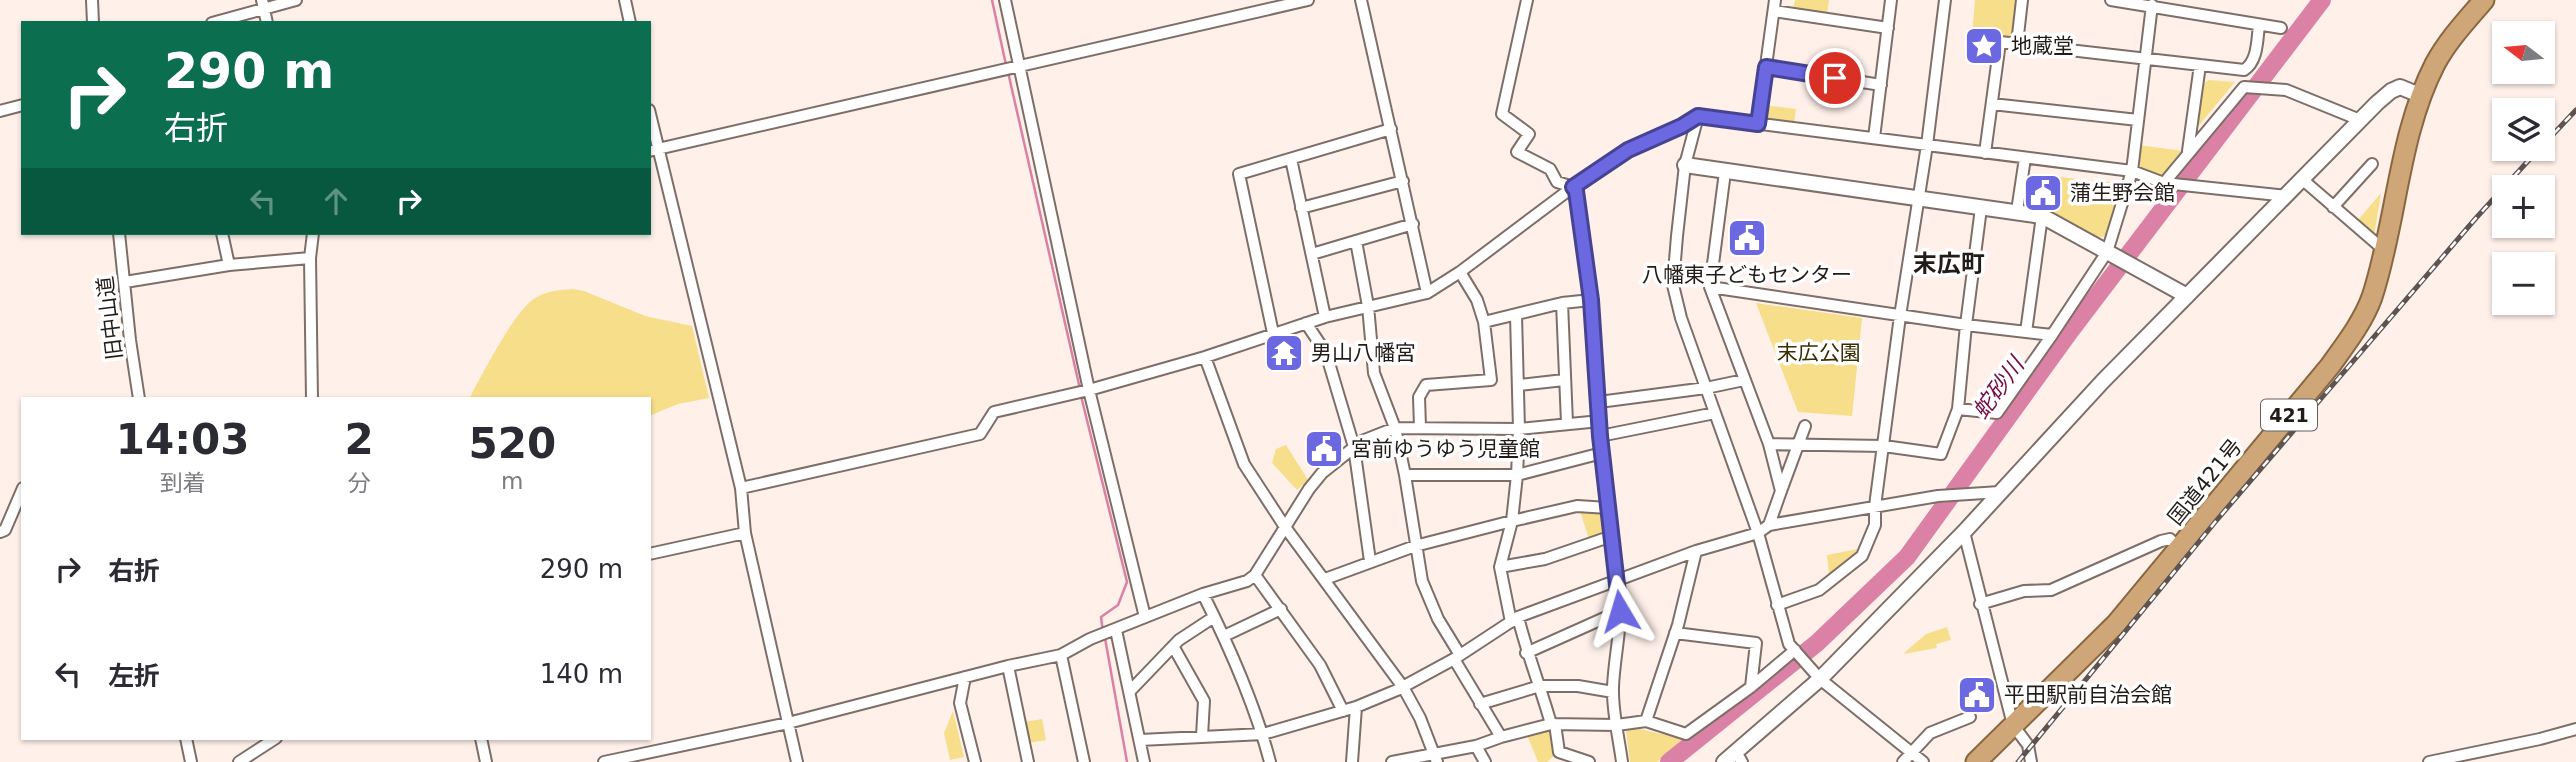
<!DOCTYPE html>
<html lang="ja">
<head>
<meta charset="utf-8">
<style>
	:root { --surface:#fff; --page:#f2f2f3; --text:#2b2b33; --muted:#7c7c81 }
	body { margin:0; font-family:"DejaVu Sans","Noto Sans JP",sans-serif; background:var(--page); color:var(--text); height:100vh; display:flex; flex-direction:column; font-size:26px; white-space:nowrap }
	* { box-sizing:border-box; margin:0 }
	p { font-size:23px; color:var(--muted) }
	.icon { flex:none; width:38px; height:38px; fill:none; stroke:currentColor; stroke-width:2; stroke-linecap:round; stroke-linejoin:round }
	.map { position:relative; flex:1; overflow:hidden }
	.side { position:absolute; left:21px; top:397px; width:630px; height:343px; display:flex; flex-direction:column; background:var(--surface); border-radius:0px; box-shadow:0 2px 5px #0004 }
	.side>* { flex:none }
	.guide { position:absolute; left:21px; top:21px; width:630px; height:214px; border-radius:0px; box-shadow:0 2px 5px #0004; background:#0b6e4f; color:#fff; overflow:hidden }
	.needle { width:46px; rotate:286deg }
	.fabs { position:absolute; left:2492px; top:21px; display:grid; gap:14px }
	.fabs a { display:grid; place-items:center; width:63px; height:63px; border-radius:0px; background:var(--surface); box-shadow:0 2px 5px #0004; font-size:35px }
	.pin { position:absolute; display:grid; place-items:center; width:60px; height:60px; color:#fff; margin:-30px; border:4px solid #fff; border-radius:50%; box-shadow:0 2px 7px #0007 }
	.me { position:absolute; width:77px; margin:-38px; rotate:353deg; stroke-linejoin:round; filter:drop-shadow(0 0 5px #0008) }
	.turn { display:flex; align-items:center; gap:24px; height:147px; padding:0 28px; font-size:32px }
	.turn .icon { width:91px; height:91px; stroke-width:2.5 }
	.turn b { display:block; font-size:49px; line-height:60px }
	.lanes { display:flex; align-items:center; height:66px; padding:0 28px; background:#0003; justify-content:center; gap:35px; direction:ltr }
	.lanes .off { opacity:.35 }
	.eta { display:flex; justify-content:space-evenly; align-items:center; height:119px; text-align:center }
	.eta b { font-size:42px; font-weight:800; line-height:49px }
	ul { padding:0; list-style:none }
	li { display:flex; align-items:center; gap:21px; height:105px; padding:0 28px }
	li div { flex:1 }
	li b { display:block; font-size:26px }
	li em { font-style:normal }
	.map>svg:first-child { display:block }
	.green { fill:#f7de8a }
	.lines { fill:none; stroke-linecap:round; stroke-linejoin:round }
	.stream { stroke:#da81a5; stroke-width:2.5 }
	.river { stroke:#da81a5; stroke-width:18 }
	.minor-casing { stroke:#7e6e68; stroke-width:14 }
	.tertiary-casing { stroke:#7e6e68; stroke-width:18 }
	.trunk-casing { stroke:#8a6741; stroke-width:23 }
	.minor { stroke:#fff; stroke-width:10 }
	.tertiary { stroke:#fff; stroke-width:14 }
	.trunk { stroke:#cea678; stroke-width:19 }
	.rail-casing { stroke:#5d5451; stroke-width:5 }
	.rail { stroke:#fff; stroke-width:2.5; stroke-dasharray:8; stroke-linecap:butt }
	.route-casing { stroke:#464492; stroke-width:18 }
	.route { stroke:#6b68e1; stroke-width:12 }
	.labels { text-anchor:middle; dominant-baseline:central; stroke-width:7; stroke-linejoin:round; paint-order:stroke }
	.shield { fill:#fff; stroke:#64605e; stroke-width:2 }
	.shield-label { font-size:19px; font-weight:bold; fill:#221c19 }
	.poi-label { font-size:21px; fill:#221c19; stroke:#fff; text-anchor:start }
	.street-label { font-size:21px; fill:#221c19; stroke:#fff }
	.park-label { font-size:21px; fill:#382d03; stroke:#fff }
	.water-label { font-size:23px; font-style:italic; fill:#780c47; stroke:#fff }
	.quarter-label { font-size:24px; font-weight:bold; fill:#221c19; stroke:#fff }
</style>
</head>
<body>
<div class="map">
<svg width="2576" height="762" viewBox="0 0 2576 762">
	<rect width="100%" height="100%" fill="#fff0ea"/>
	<path class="green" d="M1795,0H1829L1826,21L1792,16Z
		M1975,0H2018L2014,41L1993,43L1991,51L1973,49L1972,34Z
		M2209,80L2235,82L2196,129L2201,85Z
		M1764,105L1796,109L1793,131L1762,119Z
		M2138,145L2184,151L2166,173L2156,178L2135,170Z
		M2058,177L2118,183L2120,187L2108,235L2098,238L2052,214Z
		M2381,193L2374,236L2358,220Z
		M572,289L584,291L645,316L692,326L709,398L678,404L649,416V399H469C482,375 514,311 535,298C547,291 559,290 572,289Z
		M1756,303L1862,318L1852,416L1798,412Z
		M1286,445L1308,480L1297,490L1272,463L1276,449Z
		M1580,511L1598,512L1604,517L1608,529L1604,536L1589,539Z
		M1858,549L1853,557L1829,576L1827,555Z
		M1947,627L1951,640L1936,644L1937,648L1903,654L1926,634Z
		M953,711L964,757L950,760L944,733Z
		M1042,719L1046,740L1029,743L1025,722Z
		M1631,727L1683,739L1657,762H1630L1626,731Z
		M1550,730L1553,732L1556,754L1547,762H1538L1527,735Z"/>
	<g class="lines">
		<path class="stream" d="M992,0L1006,65
			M1008,72L1080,389
			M1081,396L1127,582L1118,605L1101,617L1103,632
			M1105,638L1127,762"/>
		<path class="river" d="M1669,762L1817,643L1907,557L2071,330L2322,0"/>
		<g class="minor-casing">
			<path id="minor" d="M92,0L93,23
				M262,0L267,23
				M625,0L630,23
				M1005,0L1089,390L1145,617
				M1361,0L1427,293
				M1527,0L1502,114L1529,134L1517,152L1550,169L1557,182L1573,187
				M2111,0L2281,28
				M1774,11L1888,28
				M212,23L296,0
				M2017,44L2022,0
				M1766,67L1881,85
				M1992,104L2138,120
				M649,110L741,488L745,533L797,762
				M0,111L23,105
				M1698,116L1685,165L1677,236L1673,285L1681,318L1758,533L1789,644L1820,679L1923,762
				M1758,124L1775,0
				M1874,138L1891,0
				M649,151L1308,0
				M2188,151L2200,65
				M1985,153L2000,42L2244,70C2258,61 2257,40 2259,25
				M1291,159L1325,317
				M1725,172L1710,287L1769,444L1781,491L1769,525
				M2303,180L2384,250
				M2164,183L2244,87L2286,90L2360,120
				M1573,187L1576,191L1591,300L1600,436L1616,579C1628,604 1612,663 1613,692C1613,715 1619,739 1622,762
				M2333,207L2372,164
				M1301,208L1403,181
				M2017,211L2025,158
				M119,233L130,340L139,399
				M222,233L229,265L310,258
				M1356,241L1368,306L1374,373L1395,428L1405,475L1422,581L1438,619L1460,655
				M1312,254L1413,224
				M125,282L229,265
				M1710,287L1966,325L2052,335
				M1562,303L1567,423
				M1484,322L1562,303L1591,300
				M1306,323L1326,353L1354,447L1370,561
				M2026,332L2042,216
				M1273,333L1239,174L1391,129
				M1205,357L1244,464L1285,527L1403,687L1420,718L1437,762
				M1519,385L1564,380
				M312,399L310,258L313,233
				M1599,402L1706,388L1744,380
				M1958,409L1997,413L2052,335L2107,252L2132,171L2152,5
				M1420,427L1419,397L1426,385L1491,380L1484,322L1477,300L1460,272
				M1600,436L1715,413
				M1769,444L1884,446L1941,454L1958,409L1966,325L1981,208
				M1405,475H1517L1602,453
				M741,488L980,434L994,412L1089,390L1205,357L1325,317L1427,293L1460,272L1573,187L1628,150L1682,126L1698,116L2132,171L2164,183L2287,196
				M1781,491L1805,426
				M0,532L5,530L23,488
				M1964,532L2013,725L2028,745L2031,762
				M649,554L745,533
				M1500,567L1545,559L1612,536
				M1255,575L1320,665L1343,711
				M1325,579L1415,546L1512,521L1577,506L1608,508
				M1203,594C1230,648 1255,704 1270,762
				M1980,604L2024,591L2051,590L2161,541L2170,539L2180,549
				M1777,605L1819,590L1862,556L1875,525V506L1900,316L1927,145L1945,0
				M1518,617C1527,654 1541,688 1551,724
				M1511,622L1500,567L1512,521L1517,475L1519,429L1516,315
				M1116,630L1144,762
				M1675,633L1756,643L1751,687
				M1224,636L1281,609
				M1173,646L1204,701L1202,736
				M1526,653L1620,611
				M1061,655L1084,762
				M1454,659L1501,737
				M1008,666L1028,762
				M965,677L960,703L975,762
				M1131,690L1179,640L1214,617
				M1480,704L1540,686H1578L1613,692
				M1646,721L1678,625L1696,551
				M1555,724L1559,752L1589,762
				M186,738L191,762
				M481,738L486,762
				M1140,740L1263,734L1356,707L1397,690L1454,659L1518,617L1696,551L1758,533L1769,525L1938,496L2000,492
				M1476,746L1485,762
				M1736,752L1742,762
				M239,762L276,738
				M604,762L788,723L1008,666L1061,655L1090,639L1203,594L1247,581L1255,575L1309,489L1322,473L1362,441L1395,428L1519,429L1600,421
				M1352,762L1356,707
				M1392,762L1476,746L1501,737L1551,724L1617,725L1646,721L1686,734L1751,687L1795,650
				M1903,762L1930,733L1970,717
				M2429,762L2540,739L2576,729"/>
		</g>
		<g class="tertiary-casing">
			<path id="tertiary" d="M1685,165L2042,216L2187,296
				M1724,762L1820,679L1964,532L2103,381L2377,103L2391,91L2400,87L2422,96"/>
		</g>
		<g class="trunk-casing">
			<path id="trunk" d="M1976,762L2116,624L2330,366C2345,345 2363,322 2372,297C2397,221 2398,136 2435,64C2448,40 2466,21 2484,0"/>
		</g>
		<use href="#minor" class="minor"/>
		<use href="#tertiary" class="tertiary"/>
		<use href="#trunk" class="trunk"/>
		<g class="rail-casing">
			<path id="rail" d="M2543,145L2576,110
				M2018,762L2216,521L2476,218L2539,149"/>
		</g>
		<use href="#rail" class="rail"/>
	</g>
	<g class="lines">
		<g class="route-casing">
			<path id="route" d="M1620,611L1600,436L1591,300L1576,191L1573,187L1628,150L1682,126L1698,116L1758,124L1766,67L1835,78"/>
		</g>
		<use href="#route" class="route"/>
	</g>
	<defs>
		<g id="sight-square" transform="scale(2.0125)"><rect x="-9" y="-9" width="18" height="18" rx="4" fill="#6b68e1" stroke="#fff"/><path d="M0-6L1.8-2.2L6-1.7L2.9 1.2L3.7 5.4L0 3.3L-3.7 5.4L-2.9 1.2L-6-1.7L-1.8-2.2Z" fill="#fff"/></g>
		<g id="civic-square" transform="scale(2.0125)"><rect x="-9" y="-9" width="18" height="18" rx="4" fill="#6b68e1" stroke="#fff"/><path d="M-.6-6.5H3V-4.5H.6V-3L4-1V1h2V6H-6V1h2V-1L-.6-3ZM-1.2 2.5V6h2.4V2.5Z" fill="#fff"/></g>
		<g id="temple-square" transform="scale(2.0125)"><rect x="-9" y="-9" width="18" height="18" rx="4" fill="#6b68e1" stroke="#fff"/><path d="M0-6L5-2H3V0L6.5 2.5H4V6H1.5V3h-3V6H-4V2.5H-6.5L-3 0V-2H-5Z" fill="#fff"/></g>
	</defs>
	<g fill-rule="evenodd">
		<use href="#sight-square" x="1984" y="46"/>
		<use href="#civic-square" x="2043" y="193"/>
		<use href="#civic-square" x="1747" y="238"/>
		<use href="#temple-square" x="1284" y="353"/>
		<use href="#civic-square" x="1324" y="449"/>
		<use href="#civic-square" x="1977" y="695"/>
	</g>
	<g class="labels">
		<rect class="shield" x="2261" y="399.5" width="56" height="31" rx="5"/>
		<g class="shield-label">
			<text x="2289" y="415">421</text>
		</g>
		<g class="poi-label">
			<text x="2011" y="46">地蔵堂</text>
			<text x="2070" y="193">蒲生野会館</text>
			<text x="1747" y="275" text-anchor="middle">八幡東子どもセンター</text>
			<text x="1311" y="353">男山八幡宮</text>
			<text x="1351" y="449">宮前ゆうゆう児童館</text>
			<text x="2004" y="695">平田駅前自治会館</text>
		</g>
		<g class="street-label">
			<text transform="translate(110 318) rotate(-97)">旧中山道</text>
			<text transform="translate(2205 482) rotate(-51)">国道421号</text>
		</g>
		<g class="park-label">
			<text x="1819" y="353">末広公園</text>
		</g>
		<g class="water-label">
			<text transform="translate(1998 388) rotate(-54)">蛇砂川</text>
		</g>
		<g class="quarter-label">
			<text x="1949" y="264">末広町</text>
		</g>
	</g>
</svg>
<div class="fabs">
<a><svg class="needle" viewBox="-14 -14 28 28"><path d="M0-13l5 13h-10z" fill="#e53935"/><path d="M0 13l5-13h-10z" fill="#7c7c81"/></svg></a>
<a><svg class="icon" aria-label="layers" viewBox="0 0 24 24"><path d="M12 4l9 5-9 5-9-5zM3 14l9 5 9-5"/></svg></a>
<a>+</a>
<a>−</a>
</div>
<div class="pin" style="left:1835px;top:78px;background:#d93025"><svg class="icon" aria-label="arrive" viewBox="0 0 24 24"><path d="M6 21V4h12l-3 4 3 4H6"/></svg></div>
<svg class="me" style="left:1620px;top:611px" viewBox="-20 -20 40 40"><path d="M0-17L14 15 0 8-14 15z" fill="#6b68e1" stroke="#fff" stroke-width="4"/></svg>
<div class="guide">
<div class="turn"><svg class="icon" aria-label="right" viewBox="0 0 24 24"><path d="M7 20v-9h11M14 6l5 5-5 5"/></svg><div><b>290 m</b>右折</div></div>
<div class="lanes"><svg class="icon off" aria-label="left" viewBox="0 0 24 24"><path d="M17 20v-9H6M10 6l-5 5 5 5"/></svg><svg class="icon off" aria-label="ahead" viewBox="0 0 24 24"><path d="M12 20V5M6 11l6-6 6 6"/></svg><svg class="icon" aria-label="right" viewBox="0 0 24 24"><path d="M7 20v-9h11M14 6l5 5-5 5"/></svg></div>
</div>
<section class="side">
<div class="eta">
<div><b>14:03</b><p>到着</p></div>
<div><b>2</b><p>分</p></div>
<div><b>520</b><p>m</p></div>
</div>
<ul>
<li><svg class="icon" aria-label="right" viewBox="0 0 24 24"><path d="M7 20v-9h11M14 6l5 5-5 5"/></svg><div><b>右折</b></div><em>290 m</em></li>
<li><svg class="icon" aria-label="left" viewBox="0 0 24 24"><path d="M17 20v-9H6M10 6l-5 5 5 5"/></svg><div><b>左折</b></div><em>140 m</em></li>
</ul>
</section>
</div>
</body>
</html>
